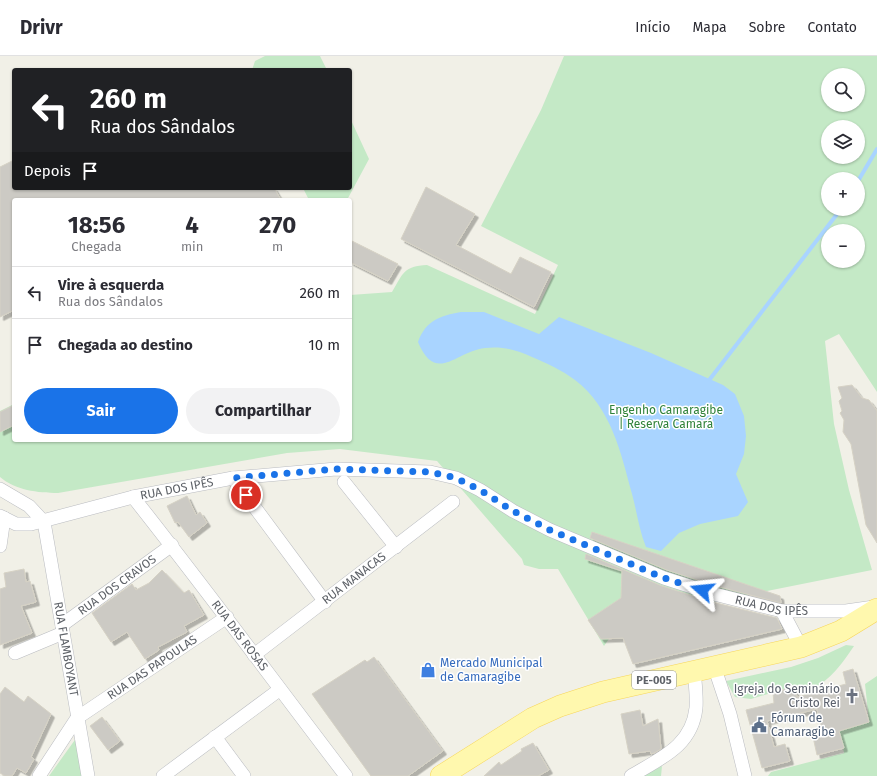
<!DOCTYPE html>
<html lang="pt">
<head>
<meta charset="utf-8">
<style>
	:root { --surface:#fff; --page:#f2f2f3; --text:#2b2b33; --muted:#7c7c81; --line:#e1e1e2; --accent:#1a73e8 }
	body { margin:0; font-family:"Fira Sans",sans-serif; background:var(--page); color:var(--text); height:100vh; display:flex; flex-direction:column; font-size:15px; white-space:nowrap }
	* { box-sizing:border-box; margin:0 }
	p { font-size:13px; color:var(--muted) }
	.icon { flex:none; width:22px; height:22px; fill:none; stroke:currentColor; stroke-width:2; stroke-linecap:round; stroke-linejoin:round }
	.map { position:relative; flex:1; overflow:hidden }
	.details { position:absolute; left:12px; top:142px; width:340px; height:244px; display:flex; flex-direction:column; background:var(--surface); border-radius:4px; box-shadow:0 1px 3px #0004 }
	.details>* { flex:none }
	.banner { position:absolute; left:12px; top:12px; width:340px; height:122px; border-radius:4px; box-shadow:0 1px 3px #0004; background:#202124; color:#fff; overflow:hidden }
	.buttons { position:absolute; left:821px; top:12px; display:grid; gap:8px }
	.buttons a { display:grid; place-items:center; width:44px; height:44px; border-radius:50%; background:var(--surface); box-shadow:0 1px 3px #0004; font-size:20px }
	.pin { position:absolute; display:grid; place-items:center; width:34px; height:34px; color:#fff; margin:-17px; border:2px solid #fff; border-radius:50%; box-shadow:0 1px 4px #0007 }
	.me { position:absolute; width:44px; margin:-22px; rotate:288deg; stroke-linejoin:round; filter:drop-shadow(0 0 3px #0008) }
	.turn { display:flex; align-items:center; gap:14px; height:84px; padding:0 12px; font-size:18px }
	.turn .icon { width:52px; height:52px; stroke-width:2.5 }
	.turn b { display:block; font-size:28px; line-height:34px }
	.then { display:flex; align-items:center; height:38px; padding:0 12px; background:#0003; gap:8px; font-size:15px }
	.eta { display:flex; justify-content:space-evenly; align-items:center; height:68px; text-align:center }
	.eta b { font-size:24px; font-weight:700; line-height:28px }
	.action { display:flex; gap:8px; margin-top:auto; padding:8px 12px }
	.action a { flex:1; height:46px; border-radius:24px; background:var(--accent); color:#fff; font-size:16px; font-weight:700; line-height:46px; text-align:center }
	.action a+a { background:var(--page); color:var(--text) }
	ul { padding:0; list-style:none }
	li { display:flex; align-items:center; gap:12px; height:52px; padding:0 12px; border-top:1px solid var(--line) }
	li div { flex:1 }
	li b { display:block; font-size:15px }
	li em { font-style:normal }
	header { display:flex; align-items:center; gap:24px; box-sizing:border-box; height:56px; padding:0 20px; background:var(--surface); border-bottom:1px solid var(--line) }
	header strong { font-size:19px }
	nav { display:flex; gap:22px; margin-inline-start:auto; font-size:14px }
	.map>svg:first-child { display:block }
	.green { fill:#c4e9c6; fill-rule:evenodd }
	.water { fill:#a9d4ff }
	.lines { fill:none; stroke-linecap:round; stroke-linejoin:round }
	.stream { stroke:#a9d4ff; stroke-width:4 }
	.building { fill:#cccac4; stroke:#d6d2c5; filter:url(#shadow) }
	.street-casing { stroke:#babcc1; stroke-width:14 }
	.primary-casing { stroke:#f7d65b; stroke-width:22 }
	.street { stroke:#fff; stroke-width:13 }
	.primary { stroke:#fff8ae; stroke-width:21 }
	.route { stroke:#1a73e8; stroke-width:7; stroke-dasharray:0 12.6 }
	.labels { text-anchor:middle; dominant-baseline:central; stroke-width:3; stroke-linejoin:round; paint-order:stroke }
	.shield { fill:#fff; stroke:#8e9195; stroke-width:1 }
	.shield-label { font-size:11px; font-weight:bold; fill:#5e6268 }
	.park-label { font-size:12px; fill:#31833b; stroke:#fff }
	.street-label { font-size:12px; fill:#5e6268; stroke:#fff }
	.shop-label { font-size:12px; fill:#366cbe; stroke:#fff; text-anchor:start }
	.worship-label { font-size:12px; fill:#5b616d; stroke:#fff; text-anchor:end }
	.service-label { font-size:12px; fill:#4e5e75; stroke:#fff; text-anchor:start }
</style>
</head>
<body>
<header>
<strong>Drivr</strong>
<nav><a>Início</a><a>Mapa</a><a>Sobre</a><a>Contato</a></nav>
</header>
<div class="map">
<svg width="877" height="720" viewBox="0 0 877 720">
	<defs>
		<filter id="shadow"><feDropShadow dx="3.5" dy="3.5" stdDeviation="0" flood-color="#0004"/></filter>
	</defs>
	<rect width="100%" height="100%" fill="#f1f0e7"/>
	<path class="green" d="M265,0H320L327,14H252L255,5Z
		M564,0H877V336L839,278L825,285L834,368L849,434L872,514L622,564L604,590L558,513H539L524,509L522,503L437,405L340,393L287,397L58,437C38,437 15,434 0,421V355L14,348V384H350V239L392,236C403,217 404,210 427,209L535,258L558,209L481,170L541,54ZM828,19H858V49H828ZM828,71H858V101H828ZM828,123H858V153H828ZM828,175H858V205H828Z
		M350,62L369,103L347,144H309L303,132H350Z
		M846,589L854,590C838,614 830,623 805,639L797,629L751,643L735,641L726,625L791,611L818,602Z
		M877,620V720H768L771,716L844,697L839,673L869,666L865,628Z
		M77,681L84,720H49Z
		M662,710L661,720H641Z"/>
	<path class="water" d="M461,256H484L539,278L559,261L651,297L723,329L735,338L744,360L746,380L744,398L736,418L748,446L738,460L700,468L679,477L661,495L646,491C639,474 637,456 632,438C621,397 611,351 575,324C562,314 546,307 532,301C516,294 503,290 485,292C456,295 436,329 418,286C426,264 440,260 461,256Z"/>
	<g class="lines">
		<path class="stream" d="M858,125L877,93
			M710,323L841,153"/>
	</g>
	<path class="building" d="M14,104V132H274L281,144H14V254L0,261V111Z
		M426,131L475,158L456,189L511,218L520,201L551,216L534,251L401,183Z
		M350,184L398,208L388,225L350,206Z
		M852,329L862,342L869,344L877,355V487L866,469L851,388L843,376L844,364L840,357L842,355L839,345L842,342L838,331Z
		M14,349V369L0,376V356Z
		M187,440L196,459L200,456L207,467L189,481L178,466L175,467L167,450Z
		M592,476L780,540L781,547L716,530L667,514L590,482Z
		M586,498L662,530L712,546L777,562L782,573L633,608L623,582L601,583L588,564L621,542L622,515L585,503Z
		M24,513L26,526L30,525L36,546L21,550L32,577L0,589V533L6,531L4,517Z
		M162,514L184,537L189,534L204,559L184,570L187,576L158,591L159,594L145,603L127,576L111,586L92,557L132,528L136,534L149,527Z
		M374,601L443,695L408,720H371L312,638L365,604L367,606Z
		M853,613L869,666L839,675L844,692L817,699L813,681L823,678L817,653L767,665L774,691L785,688L790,705L762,712L746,654L774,647L773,637L794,630L797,641L846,628L843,616Z
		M5,631L24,646L28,640L51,658L31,701L34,703L26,717L17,712L12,720H5L0,717V638Z
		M640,654L643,670L658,663L661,693L654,697L651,698L650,695L629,698L621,658Z
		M102,661L120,685L108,694L90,670Z
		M533,687L549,714L538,720H484L499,706L501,709L522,695L521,693Z"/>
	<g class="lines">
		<g class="street-casing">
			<g id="street">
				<path d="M233,422L325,546"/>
				<path d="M344,426L396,491"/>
				<path d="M0,433L29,450L44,466"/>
				<path id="s1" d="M133,441C206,533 275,627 346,720"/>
				<path id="s2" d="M0,460L16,468H31L133,441L233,422L336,413L430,416L456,422L480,434L513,455L550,474L664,522L714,538L782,555H846L874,551"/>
				<path id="s3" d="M44,466L88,720"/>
				<path d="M0,490L4,462"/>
				<path d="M782,555L801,591"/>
				<path id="s4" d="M62,569L172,489"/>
				<path d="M15,597L63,577"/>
				<path id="s5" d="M254,599L453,446"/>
				<path d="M714,610L730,658L745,720"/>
				<path d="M215,681L244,720"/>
				<path id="s6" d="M39,720L77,662L227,561"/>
				<path d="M163,720L279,634"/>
				<path d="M631,720C661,702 692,690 696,652C697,640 695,626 694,614"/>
			</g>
		</g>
		<g class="primary-casing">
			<path id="primary" d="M441,720L533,662L560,650L603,636L801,591L841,575L877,553"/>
		</g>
		<use href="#street" class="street"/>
		<use href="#primary" class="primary"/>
	</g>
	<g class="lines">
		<path class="route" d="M246,439L233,422L336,413L430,416L456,422L480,434L513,455L550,474L664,522L702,534"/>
	</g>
	<defs>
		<g id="shop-bare" transform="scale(1.2)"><path d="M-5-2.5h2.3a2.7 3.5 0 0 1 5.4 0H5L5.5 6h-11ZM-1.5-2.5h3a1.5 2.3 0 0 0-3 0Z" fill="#3f7fe0" stroke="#fff" stroke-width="2.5" paint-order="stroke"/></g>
		<g id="church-bare" transform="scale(1.2)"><path d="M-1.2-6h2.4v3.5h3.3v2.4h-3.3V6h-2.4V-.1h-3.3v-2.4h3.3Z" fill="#6b7280" stroke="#fff" stroke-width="2.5" paint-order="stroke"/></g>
		<g id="civic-bare" transform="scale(1.2)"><path d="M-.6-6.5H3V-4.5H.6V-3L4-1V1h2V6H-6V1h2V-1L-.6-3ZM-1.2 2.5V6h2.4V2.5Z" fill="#5c6f8a" stroke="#fff" stroke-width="2.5" paint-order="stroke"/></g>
	</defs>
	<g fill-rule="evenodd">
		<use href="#shop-bare" x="428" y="614"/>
		<use href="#church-bare" x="852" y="640"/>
		<use href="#civic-bare" x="759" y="669"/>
	</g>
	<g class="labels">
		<rect class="shield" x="632" y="615" width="44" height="18" rx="3"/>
		<g class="shield-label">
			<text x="654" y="624">PE-005</text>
		</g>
		<g class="park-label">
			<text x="666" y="354">Engenho Camaragibe<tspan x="666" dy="14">| Reserva Camará</tspan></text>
		</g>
		<g class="street-label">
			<text stroke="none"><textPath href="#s2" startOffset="183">RUA DOS IPÊS</textPath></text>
			<text stroke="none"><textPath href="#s5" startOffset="126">RUA MANACAS</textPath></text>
			<text stroke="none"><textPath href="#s4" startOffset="68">RUA DOS CRAVOS</textPath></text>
			<text stroke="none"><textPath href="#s2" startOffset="807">RUA DOS IPÊS</textPath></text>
			<text stroke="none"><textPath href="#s1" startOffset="175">RUA DAS ROSAS</textPath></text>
			<text stroke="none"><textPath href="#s3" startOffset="129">RUA FLAMBOYANT</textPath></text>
			<text stroke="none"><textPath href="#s6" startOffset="160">RUA DAS PAPOULAS</textPath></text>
		</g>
		<g class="shop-label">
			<text x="440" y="607">Mercado Municipal<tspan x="440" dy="14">de Camaragibe</tspan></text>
		</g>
		<g class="worship-label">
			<text x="840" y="633">Igreja do Seminário<tspan x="840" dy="14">Cristo Rei</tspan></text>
		</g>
		<g class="service-label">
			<text x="771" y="662">Fórum de<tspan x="771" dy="14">Camaragibe</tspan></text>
		</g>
	</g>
</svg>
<div class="buttons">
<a><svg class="icon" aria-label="search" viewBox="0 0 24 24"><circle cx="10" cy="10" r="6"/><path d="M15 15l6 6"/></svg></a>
<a><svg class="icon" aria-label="layers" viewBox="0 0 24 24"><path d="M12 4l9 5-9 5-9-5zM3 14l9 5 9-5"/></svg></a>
<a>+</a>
<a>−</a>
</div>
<div class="pin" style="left:246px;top:439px;background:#d93025"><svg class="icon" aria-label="arrive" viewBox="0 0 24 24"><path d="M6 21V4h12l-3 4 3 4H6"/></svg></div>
<svg class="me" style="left:702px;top:534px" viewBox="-20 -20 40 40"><path d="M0-17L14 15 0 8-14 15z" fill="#1a73e8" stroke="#fff" stroke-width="4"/></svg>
<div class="banner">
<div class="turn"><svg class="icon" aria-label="left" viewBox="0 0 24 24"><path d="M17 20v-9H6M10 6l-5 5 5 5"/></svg><div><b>260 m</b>Rua dos Sândalos</div></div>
<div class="then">Depois<svg class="icon" aria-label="arrive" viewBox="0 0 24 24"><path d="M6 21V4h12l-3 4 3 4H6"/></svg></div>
</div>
<section class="details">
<div class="eta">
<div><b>18:56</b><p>Chegada</p></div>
<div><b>4</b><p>min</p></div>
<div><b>270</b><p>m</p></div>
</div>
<ul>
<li><svg class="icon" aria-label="left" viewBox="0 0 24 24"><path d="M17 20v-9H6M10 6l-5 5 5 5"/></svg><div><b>Vire à esquerda</b><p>Rua dos Sândalos</p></div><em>260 m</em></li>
<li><svg class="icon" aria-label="arrive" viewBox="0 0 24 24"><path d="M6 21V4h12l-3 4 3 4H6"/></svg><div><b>Chegada ao destino</b></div><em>10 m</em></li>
</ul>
<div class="action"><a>Sair</a><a>Compartilhar</a></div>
</section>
</div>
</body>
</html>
